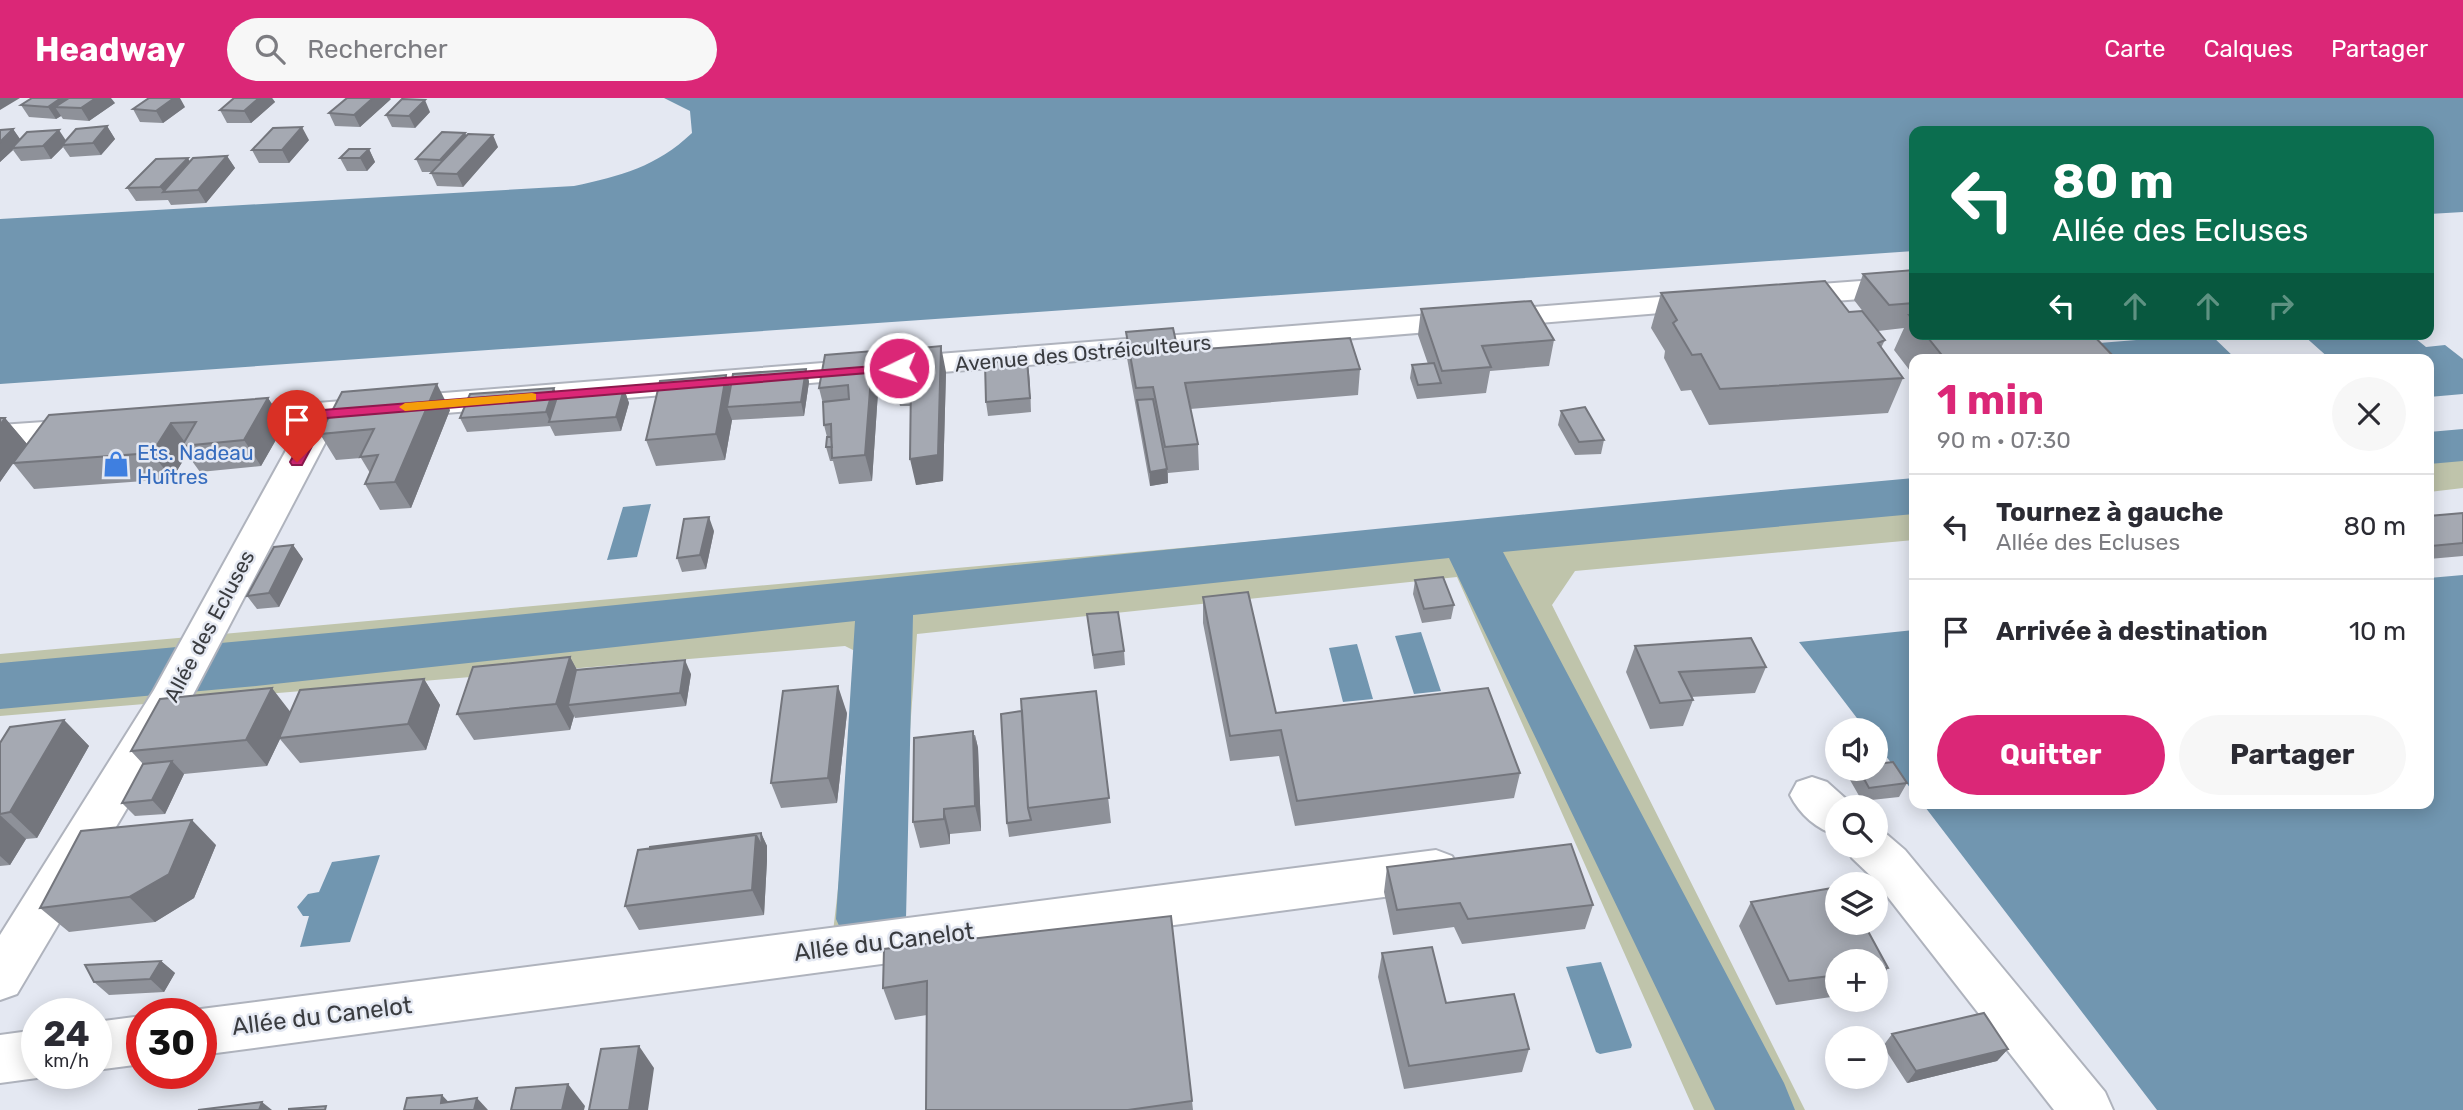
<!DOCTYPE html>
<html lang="fr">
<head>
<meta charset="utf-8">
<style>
	:root { --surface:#fff; --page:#f7f7f7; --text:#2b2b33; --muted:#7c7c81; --line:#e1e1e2; --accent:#db2777 }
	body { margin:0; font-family:Rubik,sans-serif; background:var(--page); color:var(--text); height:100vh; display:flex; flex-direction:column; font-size:26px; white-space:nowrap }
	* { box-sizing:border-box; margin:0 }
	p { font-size:23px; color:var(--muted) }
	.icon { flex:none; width:38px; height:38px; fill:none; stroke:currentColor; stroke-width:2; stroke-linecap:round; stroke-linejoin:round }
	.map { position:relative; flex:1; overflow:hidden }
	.panel { position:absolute; left:1909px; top:256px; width:525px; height:455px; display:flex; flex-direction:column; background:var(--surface); border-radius:14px; box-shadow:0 4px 18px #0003 }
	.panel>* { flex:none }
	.hud { position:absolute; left:1909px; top:28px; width:525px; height:214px; border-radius:14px; box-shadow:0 4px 18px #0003; background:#0b6e4f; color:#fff; overflow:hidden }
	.tools { position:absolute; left:1825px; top:620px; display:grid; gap:14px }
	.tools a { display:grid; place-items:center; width:63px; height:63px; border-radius:50%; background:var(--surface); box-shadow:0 4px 18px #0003; font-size:35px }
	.speed { position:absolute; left:21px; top:900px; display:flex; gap:14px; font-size:35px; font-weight:700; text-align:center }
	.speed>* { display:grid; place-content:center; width:91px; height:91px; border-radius:50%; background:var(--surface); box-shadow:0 4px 18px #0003; line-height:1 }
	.speed small { font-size:18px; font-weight:400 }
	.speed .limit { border:10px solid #d22; background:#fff; color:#111 }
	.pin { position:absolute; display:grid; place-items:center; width:60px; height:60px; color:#fff; margin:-72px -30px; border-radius:50% 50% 50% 0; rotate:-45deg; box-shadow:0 0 7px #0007 }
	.pin .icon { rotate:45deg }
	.me { position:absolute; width:77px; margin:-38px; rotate:266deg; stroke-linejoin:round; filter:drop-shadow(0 0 5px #0008) }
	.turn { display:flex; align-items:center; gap:24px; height:147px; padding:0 28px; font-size:32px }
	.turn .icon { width:91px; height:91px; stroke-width:2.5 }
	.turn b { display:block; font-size:49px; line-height:60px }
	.lanes { display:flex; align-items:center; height:66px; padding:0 28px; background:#0003; justify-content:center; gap:35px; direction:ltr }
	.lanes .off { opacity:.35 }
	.round { display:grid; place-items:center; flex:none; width:74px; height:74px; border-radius:37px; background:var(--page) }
	.head { display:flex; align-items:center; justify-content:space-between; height:119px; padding:0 28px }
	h1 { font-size:42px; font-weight:700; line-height:52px; color:var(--accent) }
	.primary-button { display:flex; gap:14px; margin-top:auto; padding:14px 28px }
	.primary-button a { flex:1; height:80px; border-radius:42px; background:var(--accent); color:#fff; font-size:28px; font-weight:700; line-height:80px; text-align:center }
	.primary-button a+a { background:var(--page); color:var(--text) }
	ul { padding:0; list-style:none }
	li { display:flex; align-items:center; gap:21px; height:105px; padding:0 28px; border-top:2px solid var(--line) }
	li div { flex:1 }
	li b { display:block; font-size:26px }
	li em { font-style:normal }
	header { display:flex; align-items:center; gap:42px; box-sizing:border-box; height:98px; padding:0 35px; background:var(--accent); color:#fff }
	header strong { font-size:33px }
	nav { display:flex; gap:38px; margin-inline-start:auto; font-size:24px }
	.search { width:490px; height:63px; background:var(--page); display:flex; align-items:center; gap:18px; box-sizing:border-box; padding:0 24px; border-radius:38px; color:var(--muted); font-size:26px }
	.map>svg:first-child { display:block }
	.green { fill:#bfc4ab }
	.water { fill:#7196b0 }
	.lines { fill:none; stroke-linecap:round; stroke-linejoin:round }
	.canal { fill:#7196b0; fill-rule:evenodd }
	.minor-casing { stroke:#afb3bd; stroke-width:4 }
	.minor { fill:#fff; fill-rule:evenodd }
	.wall { fill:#8e9199 }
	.shaded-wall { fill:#74767d }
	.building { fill:#a5a9b2; stroke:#74767d; stroke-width:2 }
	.route { fill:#db2777; stroke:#8e194d; stroke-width:2 }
	.slow { fill:#f59e0b }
	.labels { text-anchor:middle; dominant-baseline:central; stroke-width:5; stroke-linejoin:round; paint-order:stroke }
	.street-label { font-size:21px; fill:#3a3c40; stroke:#e4e8f2 }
	.shop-label { font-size:21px; fill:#366cbe; stroke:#e4e8f2; text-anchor:start }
	.near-street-label { font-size:24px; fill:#3a3c40; stroke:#e4e8f2 }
</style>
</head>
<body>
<header>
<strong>Headway</strong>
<div class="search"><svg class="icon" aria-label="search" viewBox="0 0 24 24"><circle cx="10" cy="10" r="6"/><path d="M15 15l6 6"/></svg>Rechercher</div>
<nav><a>Carte</a><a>Calques</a><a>Partager</a></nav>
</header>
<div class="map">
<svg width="2463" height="1012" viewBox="0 0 2463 1012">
	<rect width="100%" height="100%" fill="#e4e8f2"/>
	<path class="green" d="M2463,337V390L2429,394V339Z
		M1914,384V442L1575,473L1552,507L1805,1012H1694L1457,479L917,536L896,825L833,834L865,558L845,548L0,618V556Z"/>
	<path class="water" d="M664,0H2463V114L2429,116V33H1914V153L0,286V121L574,88C621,78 656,69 692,35L690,13Z
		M2210,236L2236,261H2101L2087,246Z
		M2302,236H2410L2426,249L2445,247L2463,261V296L2429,299V261H2330Z
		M651,406L637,459L607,462L623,409Z
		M2463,477V1012H2157L1922,705H2429V480Z
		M1914,532V695L1876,645V632H1866L1799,544Z
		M1421,534L1441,593L1414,596L1395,538Z
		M1357,546L1373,601L1343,604L1329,550Z
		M380,757L350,844L300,849L309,818H303L297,809L308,796L319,794L332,764Z
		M1601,864L1632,947L1631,950L1600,956L1596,954L1566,869Z"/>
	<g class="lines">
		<path class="canal" d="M2463,331V363L2429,366V334Z
			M1914,380V416L1503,454L1784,985L1795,1012H1715L1449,460L913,517L906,821L896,843L871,852L846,843L836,821L855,523L256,588L0,611V565C639,509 1276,437 1914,380Z"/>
		<g class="minor-casing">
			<path id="minor" d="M1914,179V197L1781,207L1770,204L1766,198L1770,192L1781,189Z
				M1710,195L1721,198L1725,204L1721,210L336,324L184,614L17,896L0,902V837L154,592L300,327L228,332L216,329L211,322L216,315L228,312Z
				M88,321L100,324L105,332L100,340L0,349V327Z
				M1812,679L1827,684L1855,709H1838V738C1817,731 1800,717 1790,697L1797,684Z
				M1876,731L1884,734L1905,752L2105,994L2113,1012H2054L1873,780L1852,760L1846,747H1876Z
				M1436,752L1452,758L1459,772L1452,786L1436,792L201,957V915H189L201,911Z
				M142,918V966L96,972V924Z
				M37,932V975H50L37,980L0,985V937Z"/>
		</g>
		<use href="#minor" class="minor"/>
	</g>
	<path class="wall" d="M234,0H272L275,4L251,25H227L220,12Z
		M391,1L360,29L335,28L329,15Z
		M115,5L89,23L63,21L61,18L56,21L29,19L21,7Z
		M185,9L163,25L140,24L133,11Z
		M430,14L415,30L392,29L386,17Z
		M107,28L115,41L101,57L70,59L63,49L51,61L21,63L13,52L0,64V32L13,31L20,41L66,42Z
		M465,35L466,37L498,49L463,89L437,88L431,75L432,74H422L416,61Z
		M309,42L289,65H259L252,52Z
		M369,51L375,64L367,73H347L340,60Z
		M227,58L235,70L206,105L171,107L168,102L136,103L127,90L190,64Z
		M1914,172V236H2092L2116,261H1914V278L1894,252L1904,230L1878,233L1854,202L1863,176Z
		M1661,195L1849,214L1885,242L1881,250L1903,280L1888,315L1709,327L1691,292L1681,293L1664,260L1665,253L1651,230Z
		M1421,211L1554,242L1549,268L1490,273L1486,295L1417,301L1410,280L1412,267L1428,266L1418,237Z
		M1126,234L1178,253L1360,271L1358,297L1190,311L1198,346L1199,372L1168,375V385L1150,388L1127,260Z
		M873,253L879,279L872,383L839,386L833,363H830L826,349L827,339L824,327L823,306L819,290Z
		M806,271L809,284L804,318L732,322L725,362L656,368L646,342L726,277L730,289Z
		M946,274L943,383L916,387L910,308H900L894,282Z
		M1029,275L1031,314L988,318L986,304Z
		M624,291L629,305L621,333L555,338L550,328L467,334L460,320L557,297Z
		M268,300L285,326L261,368L200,374L187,356L172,381L34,391L13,365L0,384V320H5L27,346Z
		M450,312L411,410L380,412L365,386L370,375L361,360L336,362L320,336Z
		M1561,313L1604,342L1601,356L1575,357L1558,327Z
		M2463,415V458L2429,461V418Z
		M714,433L706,471L682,474L677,460Z
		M293,447L303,461L279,509L257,511L247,498Z
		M1415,482L1454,507L1451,521L1422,525L1413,496Z
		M1203,499L1276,615L1520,675L1514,700L1295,728L1279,658L1230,663L1203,525Z
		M1087,516L1124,553L1125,567L1094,571Z
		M1635,548L1766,569L1755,595L1691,599L1693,602L1683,628L1650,631L1626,574Z
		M570,559L577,572L691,576L686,608L575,620L574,618L570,632L474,642L457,616Z
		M424,581L440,607L426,652L300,665L280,641L267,668L184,676L165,716L135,718L122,705L143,666L131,653Z
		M1096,593L1111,725L1009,739L1007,725L1022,613Z
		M847,615L837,705L781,710L771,685Z
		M64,622L89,648L37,740L26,741L10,767L0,768V645Z
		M973,633L974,637H975L978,650L981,733L950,736V746L920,750L913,724Z
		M1857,670H1876L1907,685L1899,699L1862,703L1850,682Z
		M761,735L767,748V762L764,817L639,832L625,808Z
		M216,747L194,800L155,824L69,834L40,810Z
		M1387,769L1593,807L1585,831L1462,846L1454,829L1393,837L1384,794Z
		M1838,789V824H1863L1888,870L1876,888V863H1838V898L1776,907L1739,828L1751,804Z
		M884,851L1192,1003L1193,1012H926L927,917L895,922L883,890Z
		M1382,855L1446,905L1529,951L1522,974L1404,991L1378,879Z
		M161,863L175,875L164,894L109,897L94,884Z
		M1892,936L2008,951L1997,963L1907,985L1883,948Z"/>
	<path class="shaded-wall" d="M0,0H20L0,12Z
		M61,0H82L55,9L61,18L56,21L48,9Z
		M96,0H111L115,5L89,23L81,10Z
		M174,0H180L185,9L163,25L156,13Z
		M259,0H272L275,4L251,25L244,13Z
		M373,0H390L391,1L360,29L354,17Z
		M425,2L430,14L415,30L409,18Z
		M107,28L115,41L101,57L93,45Z
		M302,29L309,42L289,65L282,52Z
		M13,31L22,44L12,50L13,52L0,64V44Z
		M59,32L67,44L62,47L63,49L51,61L43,48Z
		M465,35L471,47L446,75L440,62Z
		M493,37L498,49L463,89L457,76Z
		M369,51L375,64L367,73L360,60Z
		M227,58L235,70L206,105L198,92Z
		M188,60L195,73L164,94L160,89Z
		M941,248L946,274L943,383L916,387L910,361Z
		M873,253L879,279L872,383L865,357Z
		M1027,262L1029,275L1031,314L1030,300Z
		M806,271L809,284L804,318L801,304Z
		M726,277L735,303L727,309L732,322L725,362L716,336Z
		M437,286L450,312L411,410L395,384Z
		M554,290L560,304L550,324L546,314Z
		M624,291L629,305L621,333L616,319Z
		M268,300L285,326L261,368L244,342Z
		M5,320L27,346L0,384V327Z
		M171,325L187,347L182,348L187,356L172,381L152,355Z
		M1167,371L1168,385L1150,388V374Z
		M709,419L714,433L706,471L700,457Z
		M293,447L303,461L279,509L269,495Z
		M570,559L584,585L568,607L574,618L570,632L556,606Z
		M685,562L691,576L686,608L680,595Z
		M424,581L440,607L426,652L408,626Z
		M838,588L847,615L837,705L828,680Z
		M272,590L292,616L267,668L246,642Z
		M64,622L89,648L37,740L10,714Z
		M973,633L976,646L975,637L978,650L981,733L975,708Z
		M172,663L184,676L165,716L152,702Z
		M944,711L950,736V746L944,721Z
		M0,717L26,741L10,767L0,758Z
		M192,722L216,747L194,800L155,824L129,799Z
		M761,735L767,748V762L764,817L752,792L756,737Z
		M161,863L175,875L164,894L150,881Z
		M639,948L654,970L648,1012H629Z
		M2008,951L1997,963L1907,985L1916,973Z
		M568,986L585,1008L584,1012H562Z
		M442,997L456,1012L441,1005Z
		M477,1000L488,1012H474Z
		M262,1004L272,1012H259Z"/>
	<path class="building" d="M32,0H61L48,9L21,7Z
		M69,0H96L81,10L55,9Z
		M149,0H174L156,13L133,11Z
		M234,0H259L244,13L220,12Z
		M347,0H373L354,17L329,15Z
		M402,1L425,2L409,18L386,17Z
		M107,28L93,45L62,47L76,31Z
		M302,29L282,52H252L273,30Z
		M13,31L0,44V32Z
		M59,32L43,48L12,50L27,34Z
		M442,34L465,35L440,62L416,61Z
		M468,36L493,37L457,76L431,75Z
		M349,51H369L360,60H340Z
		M227,58L198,92L163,94L193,60Z
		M188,60L160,89L127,90L156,61Z
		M1914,172V205L1889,207L1863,176Z
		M1825,183L1849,214L1862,213L1885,242L1878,245L1903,280L1720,291L1701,256L1692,257L1673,225L1677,222L1661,195Z
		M1531,203L1554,242L1482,248L1491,269L1442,273L1421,211Z
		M1909,217H1914V224Z
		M1173,230L1178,253L1350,240L1360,271L1185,285L1198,346L1165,349L1153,289L1136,290L1126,234Z
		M1925,236H2092L2116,261H1945Z
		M941,248L938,357L910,361L911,282H894L895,259L909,258L911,251Z
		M873,253L865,357L832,360L831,326L824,327L823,304L849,301L848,287L819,290L825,257Z
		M1027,262L1030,300L986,304L985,265Z
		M1434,265L1441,285L1418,287L1412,267Z
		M806,271L801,304L727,309L733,276Z
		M726,277L716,336L646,342L660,283Z
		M437,286L395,384L365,386L378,357L360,359L374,331L320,336L342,294Z
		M554,290L546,314L460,320L470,296Z
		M624,291L616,319L549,324L558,296Z
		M268,300L244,342L182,348L196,324L171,325L152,355L13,365L49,317Z
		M1153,301L1167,371L1150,374L1137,302Z
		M1585,309L1604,342L1579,344L1561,313Z
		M0,320H5L0,327Z
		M827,339H831L832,349H826Z
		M2463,415V445L2431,448L2429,446V418Z
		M709,419L700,457L677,460L684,421Z
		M293,447L269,495L247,498L274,449Z
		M1443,479L1454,507L1424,511L1415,482Z
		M1248,494L1276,615L1488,590L1520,675L1297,703L1281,632L1230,638L1203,499Z
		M1118,514L1124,553L1093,557L1087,516Z
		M1751,540L1766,569L1679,574L1693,602L1660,605L1635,548Z
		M570,559L556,606L457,616L473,569Z
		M685,562L680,595L568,607L576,572Z
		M424,581L408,626L279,640L300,592Z
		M838,588L828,680L771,685L783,593Z
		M272,590L246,642L131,653L160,601Z
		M1096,593L1109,700L1028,710L1021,601Z
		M1022,613L1028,710L1031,722L1007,725L1001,616Z
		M64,622L10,714L0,716V645L10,629Z
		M973,633L975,708L944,711V721L913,724L914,640Z
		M172,663L152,702L122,705L143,666Z
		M1893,664L1907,685L1869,690L1858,670H1876V666Z
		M192,722L169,776L129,799L40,810L81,733Z
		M761,735L762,749L756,737L650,751V749Z
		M756,737L752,792L625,808L638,752Z
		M1571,746L1593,807L1468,821L1460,805L1397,812L1387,769Z
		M1838,789V824H1863L1888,870L1876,871V863H1838V877L1789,883L1751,804Z
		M1171,818L1192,1003L1128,1012H926L927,883L883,890L884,851Z
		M1432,849L1446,905L1514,896L1529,951L1409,968L1382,855Z
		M161,863L150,881L94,884L85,867Z
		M1984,915L2008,951L1916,973L1892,936Z
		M639,948L629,1012H589L601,951Z
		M568,986L562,1012H511L516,990Z
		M442,997L441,1005L477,1000L474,1012H404L407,1000Z
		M262,1004L259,1012H198Z
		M326,1008L325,1012H289V1011Z"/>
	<path class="route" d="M899,266L904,267V272L327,320L302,367H292L290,364L316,316L323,312Z"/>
	<path class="slow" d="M532,295L536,296V302L405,313L399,309L405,305Z"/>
	<defs>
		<g id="shop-bare" transform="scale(2.1)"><path d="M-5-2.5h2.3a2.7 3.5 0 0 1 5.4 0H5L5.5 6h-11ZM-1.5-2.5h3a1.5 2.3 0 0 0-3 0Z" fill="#3f7fe0" stroke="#e4e8f2" stroke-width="2.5" paint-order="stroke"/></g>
	</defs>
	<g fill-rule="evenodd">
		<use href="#shop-bare" x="116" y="366"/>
	</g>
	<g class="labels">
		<g class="street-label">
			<text transform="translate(1083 255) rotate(-5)">Avenue des Ostréiculteurs</text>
			<text transform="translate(209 528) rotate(-62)">Allée des Ecluses</text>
		</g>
		<g class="shop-label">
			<text x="137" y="354">Ets. Nadeau<tspan x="137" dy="24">Huîtres</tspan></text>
		</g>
		<g class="near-street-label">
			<text transform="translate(884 844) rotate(-7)">Allée du Canelot</text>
			<text transform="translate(322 918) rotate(-7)">Allée du Canelot</text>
		</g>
	</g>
</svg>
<div class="tools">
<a><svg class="icon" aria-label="sound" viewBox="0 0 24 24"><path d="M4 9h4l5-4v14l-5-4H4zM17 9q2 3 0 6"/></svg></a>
<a><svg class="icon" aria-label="search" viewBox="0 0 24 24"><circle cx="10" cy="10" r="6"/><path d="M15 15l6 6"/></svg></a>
<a><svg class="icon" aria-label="layers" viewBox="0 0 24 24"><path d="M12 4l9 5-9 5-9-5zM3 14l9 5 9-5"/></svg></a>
<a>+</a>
<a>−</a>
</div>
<div class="speed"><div>24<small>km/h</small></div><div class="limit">30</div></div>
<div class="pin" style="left:297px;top:364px;background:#d93025"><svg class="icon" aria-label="arrive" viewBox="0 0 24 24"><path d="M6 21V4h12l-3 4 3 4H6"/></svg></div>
<svg class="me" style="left:899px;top:270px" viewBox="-20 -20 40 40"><circle r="17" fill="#db2777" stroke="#fff" stroke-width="3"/><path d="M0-11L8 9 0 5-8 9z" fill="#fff"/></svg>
<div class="hud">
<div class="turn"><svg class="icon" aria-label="left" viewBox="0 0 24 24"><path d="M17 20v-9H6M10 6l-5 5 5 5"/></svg><div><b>80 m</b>Allée des Ecluses</div></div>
<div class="lanes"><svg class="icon" aria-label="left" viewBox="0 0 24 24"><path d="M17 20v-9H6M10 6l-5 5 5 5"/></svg><svg class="icon off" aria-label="ahead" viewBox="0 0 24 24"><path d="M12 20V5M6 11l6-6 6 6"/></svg><svg class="icon off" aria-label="ahead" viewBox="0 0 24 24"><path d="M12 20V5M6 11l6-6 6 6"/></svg><svg class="icon off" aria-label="right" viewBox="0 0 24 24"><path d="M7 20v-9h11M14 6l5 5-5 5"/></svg></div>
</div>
<section class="panel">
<div class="head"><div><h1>1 min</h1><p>90 m · 07:30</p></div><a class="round"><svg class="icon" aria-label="close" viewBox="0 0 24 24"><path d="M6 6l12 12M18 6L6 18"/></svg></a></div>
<ul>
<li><svg class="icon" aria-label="left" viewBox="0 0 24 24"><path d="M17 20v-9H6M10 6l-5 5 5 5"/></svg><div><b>Tournez à gauche</b><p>Allée des Ecluses</p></div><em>80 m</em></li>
<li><svg class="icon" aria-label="arrive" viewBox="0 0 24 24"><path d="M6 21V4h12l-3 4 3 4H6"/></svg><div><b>Arrivée à destination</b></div><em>10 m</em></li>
</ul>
<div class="primary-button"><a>Quitter</a><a>Partager</a></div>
</section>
</div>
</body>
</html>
